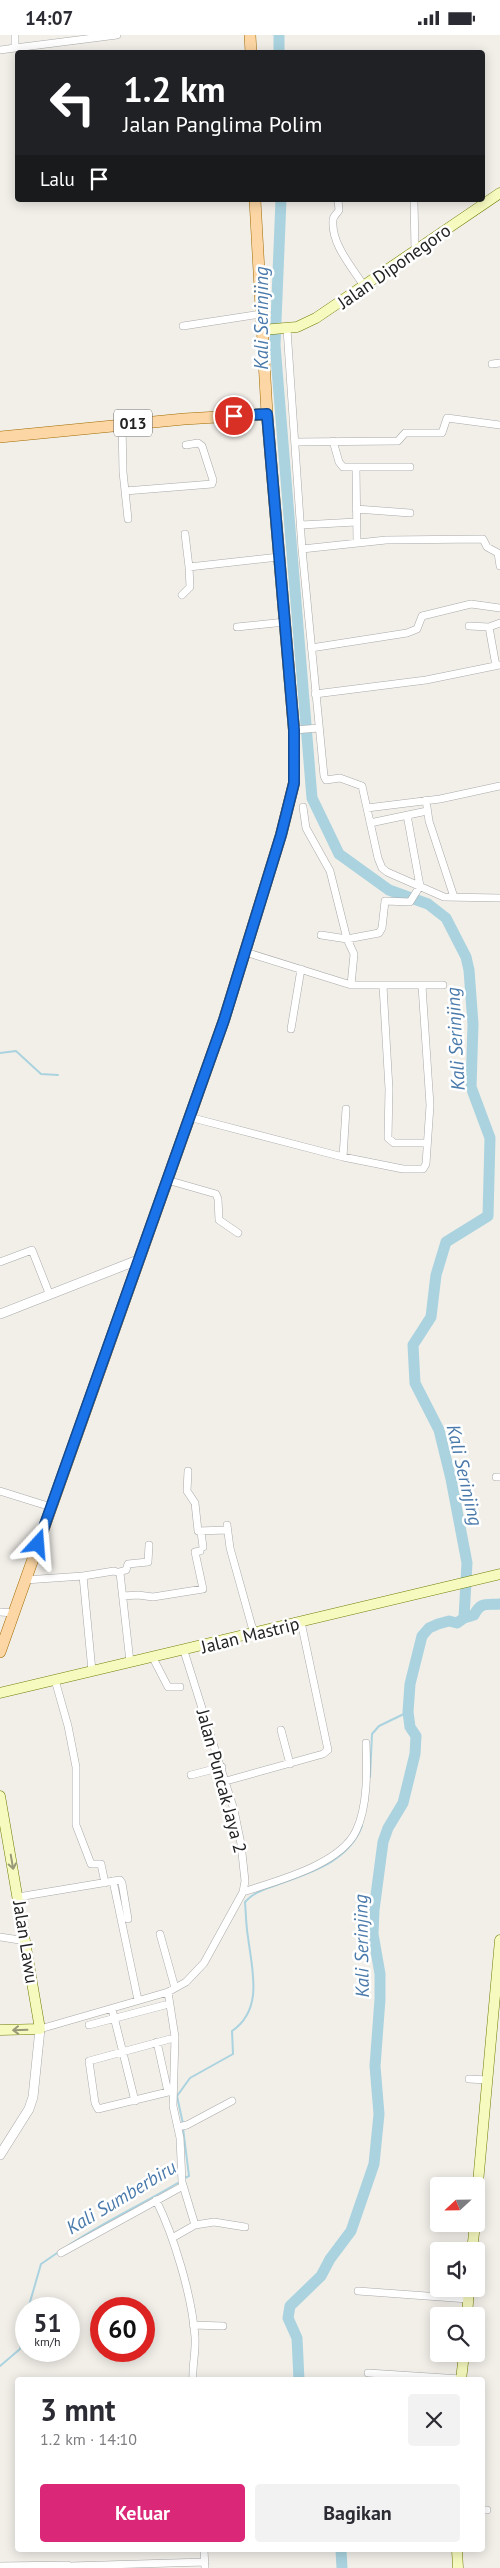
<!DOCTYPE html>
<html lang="id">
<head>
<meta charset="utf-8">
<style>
	:root { --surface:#fff; --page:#f2f2f3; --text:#2b2b33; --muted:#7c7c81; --accent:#db2777 }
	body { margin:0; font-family:"PT Sans",sans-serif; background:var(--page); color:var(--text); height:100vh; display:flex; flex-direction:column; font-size:19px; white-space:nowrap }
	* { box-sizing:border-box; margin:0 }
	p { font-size:16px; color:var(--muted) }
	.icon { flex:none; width:28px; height:28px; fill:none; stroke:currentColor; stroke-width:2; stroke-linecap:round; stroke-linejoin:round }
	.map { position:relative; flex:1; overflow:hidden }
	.sheet { position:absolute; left:15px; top:2342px; width:470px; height:175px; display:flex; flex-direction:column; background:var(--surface); border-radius:5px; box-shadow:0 2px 12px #0003 }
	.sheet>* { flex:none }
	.guide { position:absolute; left:15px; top:15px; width:470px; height:152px; border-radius:5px; box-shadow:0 2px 12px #0003; background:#202124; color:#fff; overflow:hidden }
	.needle { width:32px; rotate:248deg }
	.tools { position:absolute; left:430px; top:2142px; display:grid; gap:10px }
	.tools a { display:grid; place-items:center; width:55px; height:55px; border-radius:5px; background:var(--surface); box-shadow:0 2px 12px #0003; font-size:25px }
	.speed { position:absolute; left:15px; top:2262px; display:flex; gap:10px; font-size:25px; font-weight:700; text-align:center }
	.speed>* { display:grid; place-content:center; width:65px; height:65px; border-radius:50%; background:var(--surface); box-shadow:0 2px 12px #0003; line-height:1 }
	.speed small { font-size:12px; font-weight:400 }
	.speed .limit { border:8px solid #d22; background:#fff; color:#111 }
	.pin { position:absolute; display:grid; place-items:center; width:42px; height:42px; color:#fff; margin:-21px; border:2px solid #fff; border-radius:50%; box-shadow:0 1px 5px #0007 }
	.me { position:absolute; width:55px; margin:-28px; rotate:19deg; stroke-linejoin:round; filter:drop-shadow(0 0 4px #0008) }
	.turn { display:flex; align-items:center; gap:18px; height:105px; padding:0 25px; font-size:22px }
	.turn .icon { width:65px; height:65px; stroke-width:2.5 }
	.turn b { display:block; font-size:35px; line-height:42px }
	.then { display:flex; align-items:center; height:48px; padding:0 25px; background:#0003; gap:10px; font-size:19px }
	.round { display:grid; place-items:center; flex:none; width:52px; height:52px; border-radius:5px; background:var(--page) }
	.summary { display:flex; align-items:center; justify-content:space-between; height:85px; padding:0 25px }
	h1 { font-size:30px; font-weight:700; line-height:38px }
	.cta { display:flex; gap:10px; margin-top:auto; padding:10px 25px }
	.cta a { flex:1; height:58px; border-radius:5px; background:var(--accent); color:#fff; font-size:20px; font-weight:700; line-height:58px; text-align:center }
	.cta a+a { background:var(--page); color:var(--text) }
	.status { display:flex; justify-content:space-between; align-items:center; height:35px; padding:0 25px; background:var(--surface); direction:ltr }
	.status svg { height:14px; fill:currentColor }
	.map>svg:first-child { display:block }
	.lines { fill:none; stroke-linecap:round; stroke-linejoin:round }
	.stream { stroke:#aad3df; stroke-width:2 }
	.river { stroke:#aad3df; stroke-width:11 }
	.minor-casing { stroke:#a9a9a9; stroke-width:8 }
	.tertiary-casing { stroke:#a9a9a9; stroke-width:10 }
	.secondary-casing { stroke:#707d05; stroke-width:11 }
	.primary-casing { stroke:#a06b00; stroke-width:12 }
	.minor { stroke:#fff; stroke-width:7 }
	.tertiary { stroke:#fff; stroke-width:9 }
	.secondary { stroke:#f7fabf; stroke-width:10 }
	.primary { stroke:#fcd6a4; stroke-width:11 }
	.oneway { stroke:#979978 }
	.route-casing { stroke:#114b97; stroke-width:12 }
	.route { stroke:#1a73e8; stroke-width:9 }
	.labels { text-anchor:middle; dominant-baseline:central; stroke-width:5; stroke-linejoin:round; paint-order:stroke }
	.shield { fill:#fff; stroke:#646464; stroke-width:1 }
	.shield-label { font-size:16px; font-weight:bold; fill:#222 }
	.street-label { font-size:18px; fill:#222; stroke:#fff }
	.water-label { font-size:19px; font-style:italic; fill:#4a7aab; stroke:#fff }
</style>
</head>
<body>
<div class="status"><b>14:07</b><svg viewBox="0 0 49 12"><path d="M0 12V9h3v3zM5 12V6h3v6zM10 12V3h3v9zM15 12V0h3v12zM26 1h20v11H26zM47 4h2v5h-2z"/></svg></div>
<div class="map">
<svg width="500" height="2533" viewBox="0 0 500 2533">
	<rect width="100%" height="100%" fill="#f2efe9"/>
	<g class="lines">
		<path class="stream" d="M0,1018L16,1016L41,1039L58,1040
			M370,1742L372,1699L379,1691L408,1677
			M183,2089L177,2061L190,2043L233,2019L232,1996C264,1974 252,1935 248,1902C246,1891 246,1879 245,1867C255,1856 266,1854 279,1849C312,1837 349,1826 362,1791
			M183,2093L189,2141L185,2143
			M66,2212C103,2187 143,2169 181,2146
			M28,2274L41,2229L60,2216
			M0,2331L20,2314L26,2281"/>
		<path class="river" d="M279,0V18
			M281,165L275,310L312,763L339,819L389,855L428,869L446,883L466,922L469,935L473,989L471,1052L490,1103L488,1181L446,1207L436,1240L431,1282L413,1310L415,1348L439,1395L451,1444L467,1528L464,1583L457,1588L449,1586L438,1589L429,1593L422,1601L410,1649L408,1677L410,1692L416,1701L415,1719L403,1768L388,1793L383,1807L374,1875L373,1899L380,1939V1964L375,2031L379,2079L374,2129L351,2196L330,2224L321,2241L290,2271L288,2283L297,2303L299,2345
			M464,1583L474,1580C481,1566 487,1570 500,1569
			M341,2515L342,2533"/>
		<g class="minor-casing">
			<path id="minor" d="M15,13L117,0
				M0,15L15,13V0
				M338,165L339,175C337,179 333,181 333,185C331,209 352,232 364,251
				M414,165L415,215
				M183,291L261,279
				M287,294L302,514L324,741L326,745L340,743L362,751L378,823L382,833L387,837L444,862L500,863
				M492,329L500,328
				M122,389L123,437L128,484
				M333,406L339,427L343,432H410
				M295,407L398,406L405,398H442L447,383L500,390
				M356,432L357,507
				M125,456L212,449L213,445L202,411L198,408L186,410
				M356,474L410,478
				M301,490L356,487
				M185,499L189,532L279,522
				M302,514L386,505L483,504L487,512L498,518L500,531
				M182,560L190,552L189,532
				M469,591L489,592L496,631
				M237,592L285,587
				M489,592L500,588
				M311,613L407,598L417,594L422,581L471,569L500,573
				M315,659L426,645L500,630
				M294,695L319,693
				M426,765L429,786L454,862
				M303,772L306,793L330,836L347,904L354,919L351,950
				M367,773L440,764L500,751
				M370,788L427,776
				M321,900L347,904L379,898L382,893L385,866L410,867L420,851L407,780
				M245,917L351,950H443
				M383,951L389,1054L388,1103L394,1108H427
				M291,994L301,934
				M189,1082L343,1122L403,1134H423L426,1129L430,1070L422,951
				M343,1122L346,1074
				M167,1145L216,1159L218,1164L219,1185L238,1198
				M0,1227L32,1215L49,1258
				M188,1436L187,1456L195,1468L198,1496L227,1495
				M496,1442H500
				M0,1456L51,1472
				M227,1490L230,1513L254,1599
				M201,1497L203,1512
				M119,1537L126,1535L128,1529L148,1527L149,1510
				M83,1541L114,1536L120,1538L130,1627
				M25,1545L83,1541L92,1636
				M123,1561L138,1560L153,1562L203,1554L195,1517L200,1516
				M0,1577L14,1578
				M153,1623L168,1652H180
				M55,1645L68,1691L76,1732V1790L91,1829H101L105,1848
				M281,1695L290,1729
				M191,1740L222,1732
				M226,1746L323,1719L328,1715L301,1587
				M113,1846L138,1965
				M243,1857C276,1846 340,1830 356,1796C368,1771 367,1735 366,1708
				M18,1862L120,1845L122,1848L128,1884
				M160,1899L175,1953
				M0,1902L26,1906
				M168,1957L175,2002L173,2071L180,2103L182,2147L195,2190L172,2203
				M112,1974L135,2066
				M89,1990L165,1970
				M40,1994L168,1957L186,1947L204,1928L243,1857L245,1846L241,1809L234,1775L184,1616
				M157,2007L168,2057L98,2074L95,2068L89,2026L170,2004
				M469,2044L487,2045
				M178,2092L187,2090L232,2066
				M156,2165C174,2201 192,2261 195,2302C196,2317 192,2331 193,2345
				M195,2190L214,2187L245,2192
				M61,2218L183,2151
				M358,2256L468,2264
				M193,2290L223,2291
				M368,2338L461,2344
				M482,2475H487
				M204,2515L205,2533
				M0,2531L68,2530L71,2533
				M70,2531L205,2527"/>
		</g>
		<g class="tertiary-casing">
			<path id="tertiary" d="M0,1279L138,1225
				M0,2120L29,2074L33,2062L40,1994"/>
		</g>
		<g class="secondary-casing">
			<path id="secondary" d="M262,295L297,292L316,283L500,158
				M0,1658L500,1539
				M0,1761L40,1994L0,1995
				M476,2170L500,1905
				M472,2216L475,2189
				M467,2281L469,2254
				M461,2345L464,2319
				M457,2515L458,2533"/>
		</g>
		<g class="primary-casing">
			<path id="primary" d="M250,0L251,18
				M0,402L184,384L267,379
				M0,1617L224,985L281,800L294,748V695L267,379L255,165"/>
		</g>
		<use href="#minor" class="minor"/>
		<use href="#tertiary" class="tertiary"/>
		<use href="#secondary" class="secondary"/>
		<use href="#primary" class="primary"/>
	</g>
	<defs><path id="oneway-shaft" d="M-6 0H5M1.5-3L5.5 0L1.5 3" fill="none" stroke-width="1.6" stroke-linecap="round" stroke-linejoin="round" transform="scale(1.25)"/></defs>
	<g class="oneway">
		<use href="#oneway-shaft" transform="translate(12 1827) rotate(80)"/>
		<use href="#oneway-shaft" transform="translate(20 1995) rotate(178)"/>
	</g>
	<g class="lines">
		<g class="route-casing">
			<path id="route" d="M38,1509L224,985L281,800L294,748V695L267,379L234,381"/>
		</g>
		<use href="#route" class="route"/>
	</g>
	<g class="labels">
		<rect class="shield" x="114" y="374.5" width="38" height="27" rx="4"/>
		<g class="shield-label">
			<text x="133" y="388">013</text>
		</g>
		<g class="street-label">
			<text transform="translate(394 231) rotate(-35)">Jalan Diponegoro</text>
			<text transform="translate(250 1600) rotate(-14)">Jalan Mastrip</text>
			<text transform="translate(222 1746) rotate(75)">Jalan Puncak Jaya 2</text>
			<text transform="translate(26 1907) rotate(81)">Jalan Lawu</text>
		</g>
		<g class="water-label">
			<text transform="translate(261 283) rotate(-90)">Kali Serinjing</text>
			<text transform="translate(455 1004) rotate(-93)">Kali Serinjing</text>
			<text transform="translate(465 1440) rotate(77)">Kali Serinjing</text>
			<text transform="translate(361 1911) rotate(-91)">Kali Serinjing</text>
			<text transform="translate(121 2162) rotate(-31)">Kali Sumberbiru</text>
		</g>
	</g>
</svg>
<div class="tools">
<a><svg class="needle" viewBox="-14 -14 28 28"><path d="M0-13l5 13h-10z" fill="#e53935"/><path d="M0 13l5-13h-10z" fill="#7c7c81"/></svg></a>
<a><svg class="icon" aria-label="sound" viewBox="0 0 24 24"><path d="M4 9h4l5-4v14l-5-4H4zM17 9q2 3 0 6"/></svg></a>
<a><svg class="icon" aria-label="search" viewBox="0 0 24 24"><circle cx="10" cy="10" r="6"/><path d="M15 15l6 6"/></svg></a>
</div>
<div class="speed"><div>51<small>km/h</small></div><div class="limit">60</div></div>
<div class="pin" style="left:234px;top:381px;background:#d93025"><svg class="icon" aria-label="arrive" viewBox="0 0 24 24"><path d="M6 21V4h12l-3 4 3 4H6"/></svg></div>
<svg class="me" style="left:38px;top:1509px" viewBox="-20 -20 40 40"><path d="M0-17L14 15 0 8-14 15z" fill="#1a73e8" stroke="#fff" stroke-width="4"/></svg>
<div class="guide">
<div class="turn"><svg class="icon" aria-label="left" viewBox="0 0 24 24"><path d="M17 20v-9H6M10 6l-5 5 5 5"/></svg><div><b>1.2 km</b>Jalan Panglima Polim</div></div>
<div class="then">Lalu<svg class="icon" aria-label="arrive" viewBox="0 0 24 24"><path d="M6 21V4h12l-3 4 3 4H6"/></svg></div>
</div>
<section class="sheet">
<div class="summary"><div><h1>3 mnt</h1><p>1.2 km · 14:10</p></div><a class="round"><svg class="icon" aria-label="close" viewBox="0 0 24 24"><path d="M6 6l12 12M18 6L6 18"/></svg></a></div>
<div class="cta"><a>Keluar</a><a>Bagikan</a></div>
</section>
</div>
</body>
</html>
